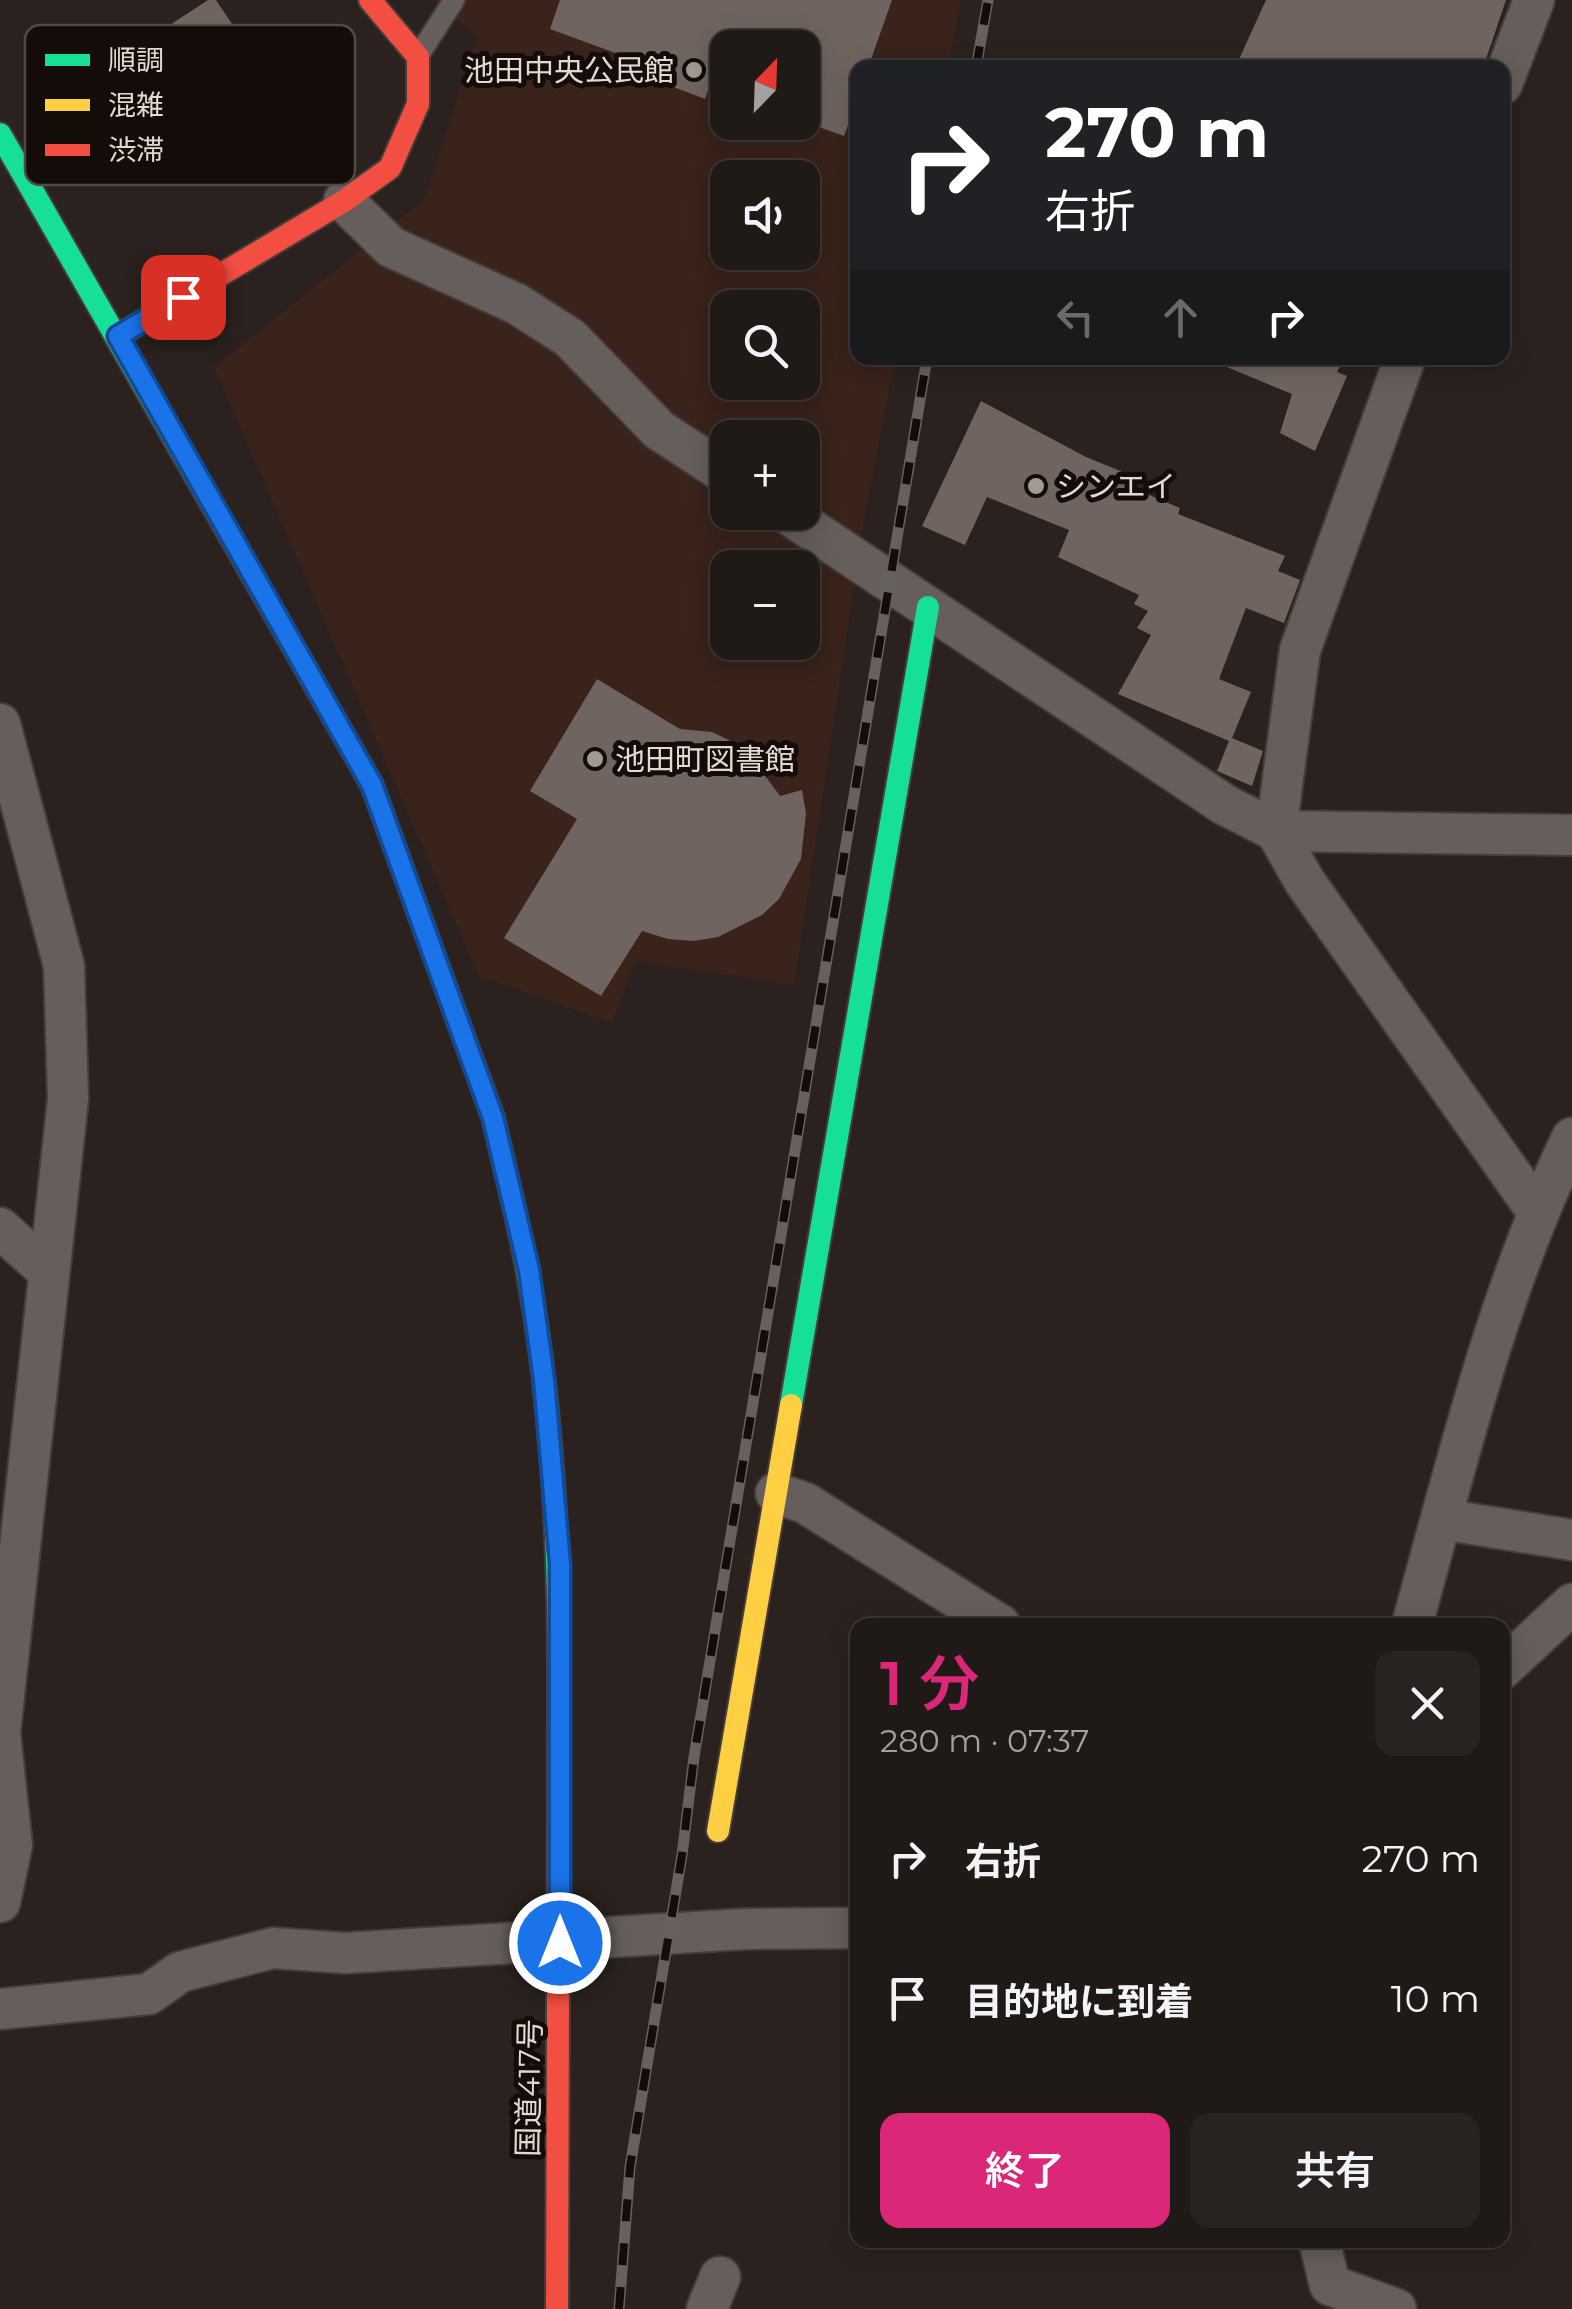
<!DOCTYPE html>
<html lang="ja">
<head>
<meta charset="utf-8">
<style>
	:root { --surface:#201a17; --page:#282320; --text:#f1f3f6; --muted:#a2a1a1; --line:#3d3836; --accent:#db2777 }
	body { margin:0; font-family:Montserrat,"Noto Sans JP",sans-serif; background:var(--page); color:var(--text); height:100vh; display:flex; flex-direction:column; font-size:38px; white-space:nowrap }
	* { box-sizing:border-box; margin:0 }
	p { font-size:32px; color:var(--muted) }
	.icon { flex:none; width:55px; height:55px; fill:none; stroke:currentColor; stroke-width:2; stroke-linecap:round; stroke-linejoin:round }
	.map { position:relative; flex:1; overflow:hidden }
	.sheet { position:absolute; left:850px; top:1618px; width:660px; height:630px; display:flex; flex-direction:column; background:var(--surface); border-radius:20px; box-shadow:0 5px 25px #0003,0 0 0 2px var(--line) }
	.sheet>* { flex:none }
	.guide { position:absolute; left:850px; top:60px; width:660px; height:305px; border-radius:20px; box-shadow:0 5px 25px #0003,0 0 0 2px var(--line); background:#202124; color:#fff; overflow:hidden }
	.needle { width:65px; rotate:23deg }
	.buttons { position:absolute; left:710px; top:30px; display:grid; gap:20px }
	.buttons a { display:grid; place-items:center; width:110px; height:110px; border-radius:20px; background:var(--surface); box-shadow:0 5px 25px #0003,0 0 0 2px var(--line); font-size:50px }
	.pin { position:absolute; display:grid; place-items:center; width:85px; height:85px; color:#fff; margin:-42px; border-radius:20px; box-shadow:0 5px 15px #0006 }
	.me { position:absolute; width:110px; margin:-55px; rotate:0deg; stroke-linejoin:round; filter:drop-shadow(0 0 8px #0008) }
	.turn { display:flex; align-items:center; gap:35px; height:210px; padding:0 30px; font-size:45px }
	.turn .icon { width:130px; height:130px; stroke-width:2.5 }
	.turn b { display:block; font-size:70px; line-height:85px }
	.lanes { display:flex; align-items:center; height:95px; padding:0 30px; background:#0003; justify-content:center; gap:50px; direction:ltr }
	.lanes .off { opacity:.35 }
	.round { display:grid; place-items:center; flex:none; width:105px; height:105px; border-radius:20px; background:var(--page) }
	.head { display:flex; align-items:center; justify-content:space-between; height:170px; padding:0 30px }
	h1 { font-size:60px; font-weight:600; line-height:75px; color:var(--accent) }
	.cta { display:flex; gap:20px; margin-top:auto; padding:20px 30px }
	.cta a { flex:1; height:115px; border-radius:20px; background:var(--accent); color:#fff; font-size:40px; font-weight:600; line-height:115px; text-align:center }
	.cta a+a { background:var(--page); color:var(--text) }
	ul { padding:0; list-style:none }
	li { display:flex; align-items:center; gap:30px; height:140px; padding:0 30px }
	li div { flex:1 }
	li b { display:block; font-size:38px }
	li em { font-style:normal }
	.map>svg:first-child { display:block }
	.built { fill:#39231b; fill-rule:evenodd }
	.building { fill:#6f6460 }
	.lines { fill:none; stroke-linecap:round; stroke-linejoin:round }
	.lane-casing { stroke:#453d39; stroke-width:24 }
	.street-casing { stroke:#453d39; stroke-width:44 }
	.fast-casing { stroke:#453d39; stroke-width:26 }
	.slow-casing { stroke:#453d39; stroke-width:26 }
	.jam-casing { stroke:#453d39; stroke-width:26 }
	.lane { stroke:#655e5a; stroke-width:20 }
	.street { stroke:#655e5a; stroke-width:40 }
	.fast { stroke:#16e098; stroke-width:22 }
	.slow { stroke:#ffcf43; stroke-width:22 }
	.jam { stroke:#f24e42; stroke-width:22 }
	.rail-casing { stroke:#67615e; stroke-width:11 }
	.rail { stroke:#130c09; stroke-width:8; stroke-dasharray:22; stroke-linecap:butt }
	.route-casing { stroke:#114b97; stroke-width:25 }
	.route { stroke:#1a73e8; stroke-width:18 }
	.poi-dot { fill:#a39894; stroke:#130c09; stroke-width:4 }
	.labels { text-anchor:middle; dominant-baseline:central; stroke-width:10; stroke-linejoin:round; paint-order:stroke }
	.poi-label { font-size:30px; fill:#e4d8d3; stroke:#130c09; text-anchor:start }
	.street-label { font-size:30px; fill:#e4d8d3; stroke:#130c09 }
	.key { fill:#130c09; stroke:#524946; stroke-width:2.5 }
	.key-label { font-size:28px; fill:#e4d8d3 }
</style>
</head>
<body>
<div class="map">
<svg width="1572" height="2309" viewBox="0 0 1572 2309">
	<rect width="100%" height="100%" fill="#2b221f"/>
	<path class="built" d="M432,0H961L949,67L858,68V358H895L863,526L794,985L635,961L612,1023L479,976L214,367L425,199L477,36ZM728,48H802V122H728ZM728,178H802V252H728ZM728,308H802V382H728ZM728,438H802V512H728ZM728,568H802V642H728Z"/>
	<path class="building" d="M208,0H216L250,51L256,47L277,79L269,83L272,87L215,124L156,34Z
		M560,0H892L868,68H858V98L844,136L802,121V48H728V94L709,87L705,99L663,83L667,72L550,29Z
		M1266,0H1506L1483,68H1235Z
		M1205,358H1344L1337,372L1347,376L1315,451L1280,433L1292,394Z
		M981,401L1086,457L1135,477L1130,487L1180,508L1178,514L1285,556L1278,571L1300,580L1284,623L1246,608L1219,679L1251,692L1232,738L1263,751L1252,786L1217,771L1229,741L1118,694L1151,635L1137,628L1148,611L1134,604L1139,595L1058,557L1069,530L987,497L965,545L922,526Z
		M597,679L680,729L712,732L735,743L752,758L780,796L802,790L806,813L801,859L779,899L762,915L718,937L693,941L668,939L642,931L601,996L504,938L577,819L530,791Z"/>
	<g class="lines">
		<g class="lane-casing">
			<path id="lane" d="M420,53L454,0"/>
		</g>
		<g class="street-casing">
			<path id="street" d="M1502,84L1534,0
				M344,201L391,247L517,304L570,338L659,430L728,475
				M1405,358L1300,650L1276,831L1305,882L1537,1211
				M785,512L1225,805L1276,831L1572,835
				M0,724L64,966L68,1099L0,1733L12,1845L0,1902
				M0,1228L49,1272
				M776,1493L805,1503L1000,1625
				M1441,1519L1572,1540
				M1412,1625C1458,1459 1497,1293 1572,1138
				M1502,1669L1572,1604
				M0,2009L149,1994L180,1972L273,1948L345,1953L745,1929L858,1928
				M1319,2240L1330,2285
				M1330,2285L1396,2309
				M707,2309L720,2277"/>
		</g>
		<g class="fast-casing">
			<path id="fast" d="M0,134L303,664
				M512,1198C552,1365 560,1536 559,1706
				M791,1405L928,607"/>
		</g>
		<g class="slow-casing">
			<path id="slow" d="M303,664L372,785L493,1117L512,1198
				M718,1831L791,1405"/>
		</g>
		<g class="jam-casing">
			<path id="jam" d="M118,336L344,201L390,168L418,104V57L370,0
				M557,2309L559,1706"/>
		</g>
		<use href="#lane" class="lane"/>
		<use href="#street" class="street"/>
		<use href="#fast" class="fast"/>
		<use href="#slow" class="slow"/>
		<use href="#jam" class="jam"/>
		<g class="rail-casing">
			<path id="rail" d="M976,68L988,0
				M619,2309L630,2167L682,1855L694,1757L927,358"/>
		</g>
		<use href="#rail" class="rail"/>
	</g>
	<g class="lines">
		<g class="route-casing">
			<path id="route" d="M183,297L118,336L372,785L493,1118L529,1270L544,1380L560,1564V1943"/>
		</g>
		<use href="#route" class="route"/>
	</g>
	<g class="poi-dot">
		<circle cx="694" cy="70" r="10"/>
		<circle cx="1036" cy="486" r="10"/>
		<circle cx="595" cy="759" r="10"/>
	</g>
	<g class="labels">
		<g class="poi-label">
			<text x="674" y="70" text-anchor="end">池田中央公民館</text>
			<text x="1056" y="486">シンエイ</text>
			<text x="615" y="759">池田町図書館</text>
		</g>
		<g class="street-label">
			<text transform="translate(529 2088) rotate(-89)">国道417号</text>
		</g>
	</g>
	<rect x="25" y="25" width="330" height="160" rx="15" class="key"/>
	<rect x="45" y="54" width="45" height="12" fill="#16e098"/>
	<rect x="45" y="99" width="45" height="12" fill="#ffcf43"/>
	<rect x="45" y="144" width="45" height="12" fill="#f24e42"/>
	<g class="key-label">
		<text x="108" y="70">順調</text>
		<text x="108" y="115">混雑</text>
		<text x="108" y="160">渋滞</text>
	</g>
</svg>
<div class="buttons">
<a><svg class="needle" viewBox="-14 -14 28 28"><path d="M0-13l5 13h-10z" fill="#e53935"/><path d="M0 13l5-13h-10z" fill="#a2a1a1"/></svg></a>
<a><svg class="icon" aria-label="sound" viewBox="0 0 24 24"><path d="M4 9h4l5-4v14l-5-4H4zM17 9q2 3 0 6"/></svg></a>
<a><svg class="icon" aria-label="search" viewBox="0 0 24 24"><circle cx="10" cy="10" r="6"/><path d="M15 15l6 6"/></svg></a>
<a>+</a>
<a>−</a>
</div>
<div class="pin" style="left:183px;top:297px;background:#d93025"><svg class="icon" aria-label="arrive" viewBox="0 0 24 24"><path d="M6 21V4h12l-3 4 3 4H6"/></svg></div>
<svg class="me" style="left:560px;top:1943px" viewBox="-20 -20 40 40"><circle r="17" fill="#1a73e8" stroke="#fff" stroke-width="3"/><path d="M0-11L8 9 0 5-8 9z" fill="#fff"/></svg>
<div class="guide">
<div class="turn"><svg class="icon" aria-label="right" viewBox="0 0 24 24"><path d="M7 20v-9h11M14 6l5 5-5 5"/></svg><div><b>270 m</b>右折</div></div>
<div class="lanes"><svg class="icon off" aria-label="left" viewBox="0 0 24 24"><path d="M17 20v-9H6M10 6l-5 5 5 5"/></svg><svg class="icon off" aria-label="ahead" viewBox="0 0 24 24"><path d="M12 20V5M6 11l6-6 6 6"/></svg><svg class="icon" aria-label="right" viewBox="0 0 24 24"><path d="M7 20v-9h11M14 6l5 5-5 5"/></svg></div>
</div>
<section class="sheet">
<div class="head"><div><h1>1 分</h1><p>280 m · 07:37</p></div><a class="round"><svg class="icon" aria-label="close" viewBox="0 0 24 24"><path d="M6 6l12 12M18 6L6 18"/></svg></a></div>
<ul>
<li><svg class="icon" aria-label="right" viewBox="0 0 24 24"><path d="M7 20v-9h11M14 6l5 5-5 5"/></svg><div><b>右折</b></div><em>270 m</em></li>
<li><svg class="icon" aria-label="arrive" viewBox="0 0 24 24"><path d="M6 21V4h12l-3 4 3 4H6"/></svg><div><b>目的地に到着</b></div><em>10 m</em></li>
</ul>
<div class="cta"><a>終了</a><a>共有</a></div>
</section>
</div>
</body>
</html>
